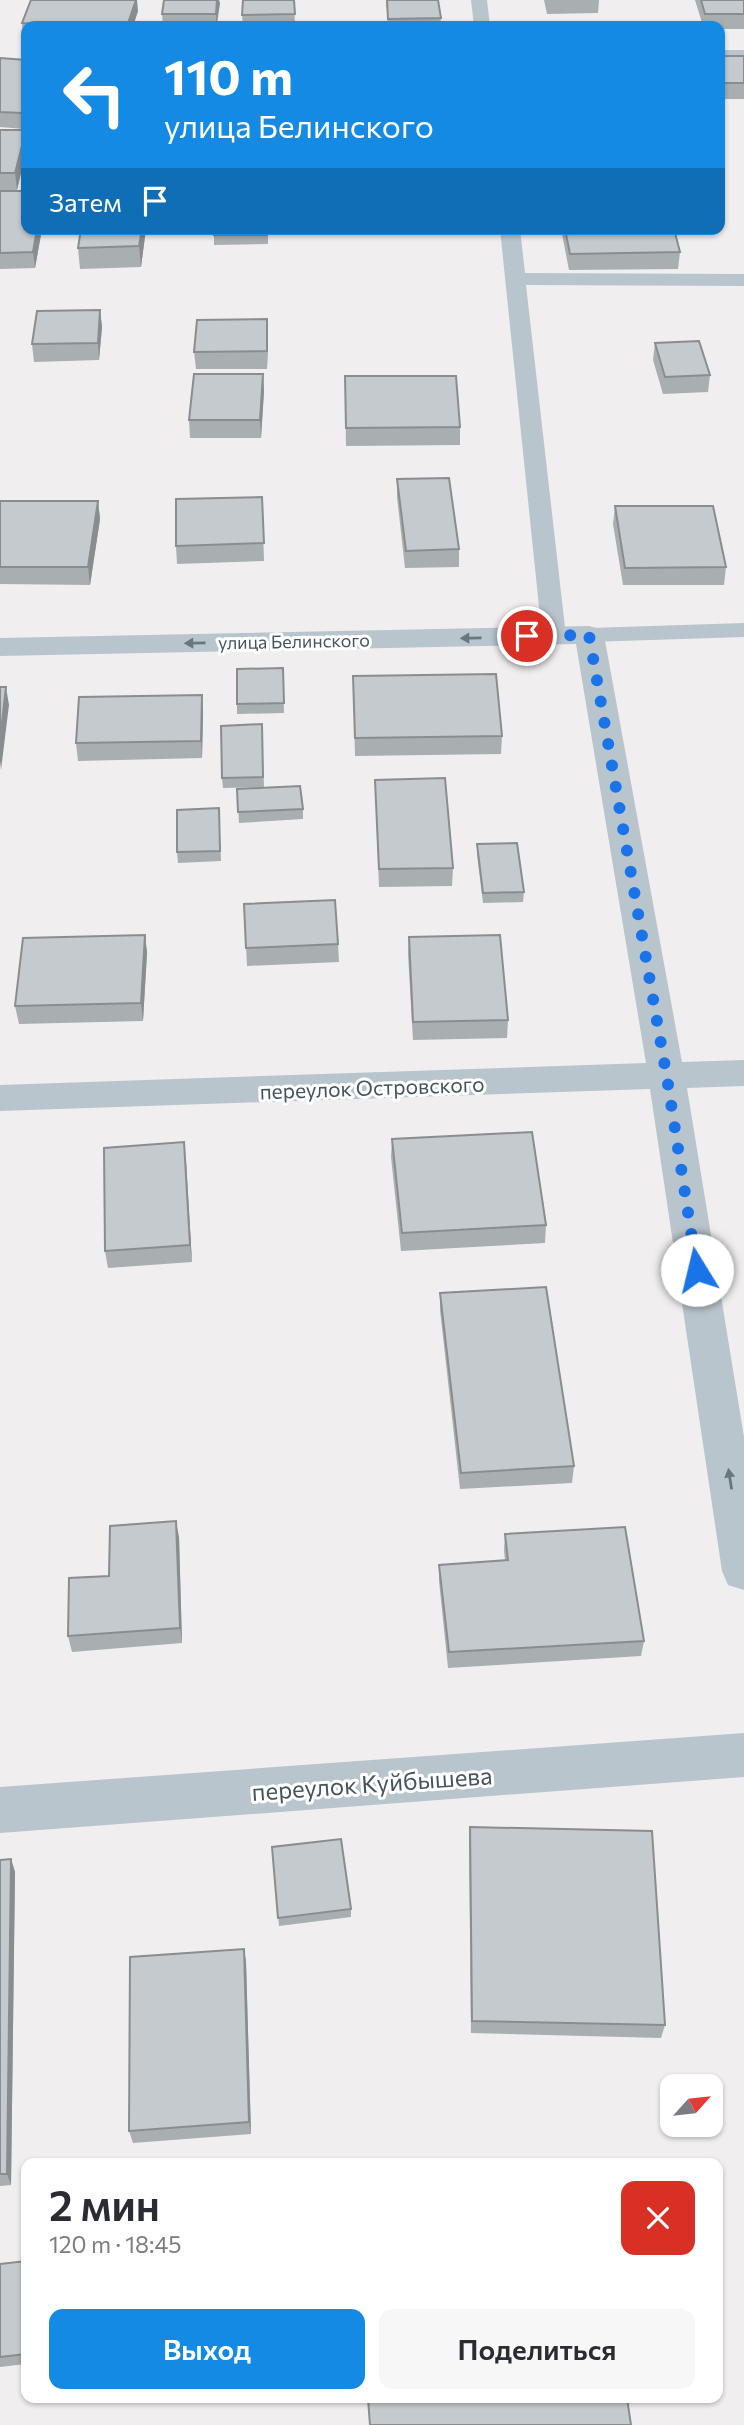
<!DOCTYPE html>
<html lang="ru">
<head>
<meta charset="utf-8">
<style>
	:root { --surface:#fff; --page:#f7f7f7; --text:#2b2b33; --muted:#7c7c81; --accent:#158ae4 }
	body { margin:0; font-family:Commissioner,sans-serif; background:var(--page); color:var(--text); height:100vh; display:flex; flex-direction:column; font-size:26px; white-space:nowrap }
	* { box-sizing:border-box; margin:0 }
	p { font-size:23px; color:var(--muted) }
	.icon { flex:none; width:38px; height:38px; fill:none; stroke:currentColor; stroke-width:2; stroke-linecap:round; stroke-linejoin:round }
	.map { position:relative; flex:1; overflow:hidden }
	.drawer { position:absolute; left:21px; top:2158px; width:702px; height:245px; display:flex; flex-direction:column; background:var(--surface); border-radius:14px; box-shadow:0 2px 5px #0004 }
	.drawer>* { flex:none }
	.hud { position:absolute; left:21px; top:21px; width:704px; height:214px; border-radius:14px; box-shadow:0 2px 5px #0004; background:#158ae4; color:#fff; overflow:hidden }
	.needle { width:46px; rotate:63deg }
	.buttons { position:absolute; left:660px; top:2074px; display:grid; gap:14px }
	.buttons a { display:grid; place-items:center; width:63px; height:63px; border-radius:14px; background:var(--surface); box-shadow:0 2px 5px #0004; font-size:35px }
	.pin { position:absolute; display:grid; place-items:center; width:60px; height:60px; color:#fff; margin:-30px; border:4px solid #fff; border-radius:50%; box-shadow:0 2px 7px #0007 }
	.me { position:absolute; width:77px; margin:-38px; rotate:351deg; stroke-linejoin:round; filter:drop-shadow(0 0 5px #0008) }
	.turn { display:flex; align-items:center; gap:24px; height:147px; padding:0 28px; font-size:32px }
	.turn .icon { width:91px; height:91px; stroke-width:2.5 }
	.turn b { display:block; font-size:49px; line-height:60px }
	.then { display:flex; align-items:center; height:66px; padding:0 28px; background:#0003; gap:14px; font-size:26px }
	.round { display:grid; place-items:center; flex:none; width:74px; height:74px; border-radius:14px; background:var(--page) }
	.summary { display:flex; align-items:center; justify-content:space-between; height:119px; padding:0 28px }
	h1 { font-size:42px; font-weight:600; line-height:52px }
	.primary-button { display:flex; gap:14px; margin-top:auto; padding:14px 28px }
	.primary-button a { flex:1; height:80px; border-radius:14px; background:var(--accent); color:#fff; font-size:28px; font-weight:600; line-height:80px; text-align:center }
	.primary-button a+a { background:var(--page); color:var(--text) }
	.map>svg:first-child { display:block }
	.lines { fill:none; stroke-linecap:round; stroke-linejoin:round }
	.service { fill:#b9c5cc; fill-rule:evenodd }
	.minor { fill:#b9c5cc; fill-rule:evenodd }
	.wall { fill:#a9aeb1 }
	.shaded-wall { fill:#8a8d90 }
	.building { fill:#c5cace; stroke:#8a8d90; stroke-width:2 }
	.oneway { fill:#68777e }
	.route { stroke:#1a73e8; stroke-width:12; stroke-dasharray:0 21.6 }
	.labels { text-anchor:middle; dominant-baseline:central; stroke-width:6; stroke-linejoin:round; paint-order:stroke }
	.far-street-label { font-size:18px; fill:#46555c; stroke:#fff }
	.street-label { font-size:21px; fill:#46555c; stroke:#fff }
	.near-street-label { font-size:24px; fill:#46555c; stroke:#fff }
</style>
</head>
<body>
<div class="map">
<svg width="744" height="2425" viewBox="0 0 744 2425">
	<rect width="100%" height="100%" fill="#f1eeef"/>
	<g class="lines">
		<path class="service" d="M471,0H487L490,26H474Z
			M719,50H744V60H719Z
			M500,229H520L525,273L744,274V286L526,285L566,636L563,641H545L542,636Z
			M744,623V637L589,642L580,640L577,635L580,630L589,628Z"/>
		<path class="minor" d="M589,626L600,629L604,635L682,1062L744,1060V1086L687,1088L744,1437V1590L728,1585L722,1571L650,1089L0,1111V1085L646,1063L576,644L0,656V638Z
			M744,1733V1777L0,1833V1787Z"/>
	</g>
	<path class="wall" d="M294,0L295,26H243L242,15Z
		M386,0L441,18L440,26H388Z
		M544,0H599L598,13L547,14Z
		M695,0H744V29H719V26H703Z
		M220,3L217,26H163L162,14Z
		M138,11L133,26H26V39H23L22,23Z
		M719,56H744V99H722L719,88Z
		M0,58L26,60V126L24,129L0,127Z
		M0,130H26V151L17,190H0Z
		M0,191L42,229L35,268L0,269Z
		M81,229H146L141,267L80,269L78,248Z
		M268,229V244L214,245V235Z
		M561,229H674L680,252L678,269L569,270Z
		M100,310L102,327L99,360L34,362L32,344Z
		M268,336L267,369H196L194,352Z
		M655,343L710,375L708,392L663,394L653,360Z
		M263,374L264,391L261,438H190L189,420Z
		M345,376L460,427V445L346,446Z
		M397,479L459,549V567L405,568L397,497Z
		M262,497L264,561L177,564L176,546Z
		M0,501H98L100,519L90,585L0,584Z
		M615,506L726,567L724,585H623L613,524Z
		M283,668L284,713L237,714V704Z
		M353,676L502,736L501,754L355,756Z
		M202,695L203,713L202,758L78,761L76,743Z
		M262,724L264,787L223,788L222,778Z
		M375,780L453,868L452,886L379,887Z
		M237,789L303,809V819L239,823Z
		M219,808L221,861L178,863L177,852Z
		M477,844L524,892L523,902L483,903L477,854Z
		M244,904L338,944L339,962L247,966Z
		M145,935L147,953L143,1021L19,1024L15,1006Z
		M409,937L508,1020L507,1038L413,1040L408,954Z
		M392,1139L546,1225L545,1243L401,1251L391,1157Z
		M184,1142L192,1262L108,1268L105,1251Z
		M440,1293L574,1466L572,1483L460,1489L440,1310Z
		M505,1534L644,1641L641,1656L448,1668L439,1581V1565L505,1561L504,1550Z
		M179,1537L182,1643L72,1652L68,1636L109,1576Z
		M470,1827L665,2025L661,2038L471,2033L469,1841Z
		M272,1847L351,1909V1917L279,1926Z
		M11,1859L15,1872L11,2185L0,2186V1860Z
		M244,1949L246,1962L251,2134L133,2143L129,2131Z
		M26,2261V2364L0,2367V2264Z"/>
	<path class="shaded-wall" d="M136,0H137L138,11L133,26H127Z
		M217,0H219L220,3L216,26V14Z
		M26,107V126L24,129L22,113Z
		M26,130V151L17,190L15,173Z
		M37,229H42L35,268L33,252Z
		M142,229H146L141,267L139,246Z
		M100,310L102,327L99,360L98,343Z
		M267,319L268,336L267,369Z
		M263,374L264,391L261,438L260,420Z
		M98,501L100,519L90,585L88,567Z
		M6,687L9,705L1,770L0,761V740Z
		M202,695L203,713L202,758L201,741Z
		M145,935L147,953L143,1021L141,1003Z
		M184,1142L186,1160L192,1262L190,1245Z
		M176,1521L179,1537L182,1643L180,1628Z
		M11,1859L15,1872L11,2185L7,2174Z
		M244,1949L246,1962L251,2134L249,2122Z"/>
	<path class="building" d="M31,0H136L127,26L22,23Z
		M164,0H217L216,14H162Z
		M243,0H294L295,14L242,15Z
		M387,0H438L441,18L388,19Z
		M701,0H744V14H705Z
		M719,56H744V83H724L719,65Z
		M0,58L26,60V107L22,113L0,112Z
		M0,130H26L15,173H0Z
		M0,191H26V229H37L33,252L0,253Z
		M81,229H142L139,246L78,248Z
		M214,229H268L267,235H214Z
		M565,229H674L680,252L570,254Z
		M100,310L98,343L32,344L37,311Z
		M267,319V351L194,352L197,320Z
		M699,341L710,375L665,377L655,343Z
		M194,374H263L260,420H189Z
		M345,376H456L460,427L346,428Z
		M449,478L459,549L406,551L397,479Z
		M262,497L264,543L176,546V499Z
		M0,501H98L88,567H0Z
		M615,506H713L726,567L625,568Z
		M283,668L284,703L237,704V669Z
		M496,674L502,736L355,738L353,676Z
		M0,687H6L0,740Z
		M202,695L201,741L76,743L79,697Z
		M262,724L263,777L222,778L221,726Z
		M445,778L453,868L379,869L375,780Z
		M300,786L303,809L238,812L237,789Z
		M219,808L220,851L177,852V810Z
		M517,843L524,892L483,893L477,844Z
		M335,900L338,944L246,948L244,904Z
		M145,935L141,1003L15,1006L23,938Z
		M500,935L508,1020L413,1022L409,937Z
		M532,1132L546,1225L402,1233L392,1139Z
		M184,1142L190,1245L105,1251L104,1148Z
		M546,1287L574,1466L461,1473L440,1293Z
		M176,1521L180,1628L68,1636L69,1578L109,1576L110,1526Z
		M625,1527L644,1641L449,1652L439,1565L508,1560L505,1534Z
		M470,1827L652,1831L665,2025L472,2021Z
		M341,1839L351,1909L278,1918L272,1847Z
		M11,1859L7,2174H0V1860Z
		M244,1949L249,2122L129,2131L130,1957Z
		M26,2261V2354L0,2357V2264Z
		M388,2398H627L631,2425H370L368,2399Z"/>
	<defs><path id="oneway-solid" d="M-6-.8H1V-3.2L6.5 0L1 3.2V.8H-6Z" transform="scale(1.75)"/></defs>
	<g class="oneway">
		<use href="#oneway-solid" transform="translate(471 638) rotate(179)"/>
		<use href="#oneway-solid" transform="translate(195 643) rotate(179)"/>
		<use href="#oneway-solid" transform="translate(730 1479) rotate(-99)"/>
	</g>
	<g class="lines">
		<path class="route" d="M527,636L589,635L667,1078L697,1270"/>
	</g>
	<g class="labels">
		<g class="far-street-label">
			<text transform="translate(294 641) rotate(-1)">улица Белинского</text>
		</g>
		<g class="street-label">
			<text transform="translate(372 1087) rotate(-2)">переулок Островского</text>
		</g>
		<g class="near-street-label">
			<text transform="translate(372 1783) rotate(-4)">переулок Куйбышева</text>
		</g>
	</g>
</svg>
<div class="buttons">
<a><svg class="needle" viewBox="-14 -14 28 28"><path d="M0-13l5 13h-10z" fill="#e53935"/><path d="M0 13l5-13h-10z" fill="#7c7c81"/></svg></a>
</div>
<div class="pin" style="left:527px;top:636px;background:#d93025"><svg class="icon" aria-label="arrive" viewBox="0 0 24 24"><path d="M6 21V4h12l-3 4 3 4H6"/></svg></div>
<svg class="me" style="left:697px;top:1270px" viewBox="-20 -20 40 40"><circle r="19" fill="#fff"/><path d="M0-13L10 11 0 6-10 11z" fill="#1a73e8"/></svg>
<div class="hud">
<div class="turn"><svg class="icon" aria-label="left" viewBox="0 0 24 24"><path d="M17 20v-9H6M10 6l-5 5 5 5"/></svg><div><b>110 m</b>улица Белинского</div></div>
<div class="then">Затем<svg class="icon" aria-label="arrive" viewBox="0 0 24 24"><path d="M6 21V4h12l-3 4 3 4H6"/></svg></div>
</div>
<section class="drawer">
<div class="summary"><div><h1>2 мин</h1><p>120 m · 18:45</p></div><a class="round" style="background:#d93025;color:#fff"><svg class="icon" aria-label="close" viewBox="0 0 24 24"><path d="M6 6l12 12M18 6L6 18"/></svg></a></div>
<div class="primary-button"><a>Выход</a><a>Поделиться</a></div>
</section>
</div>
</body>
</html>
